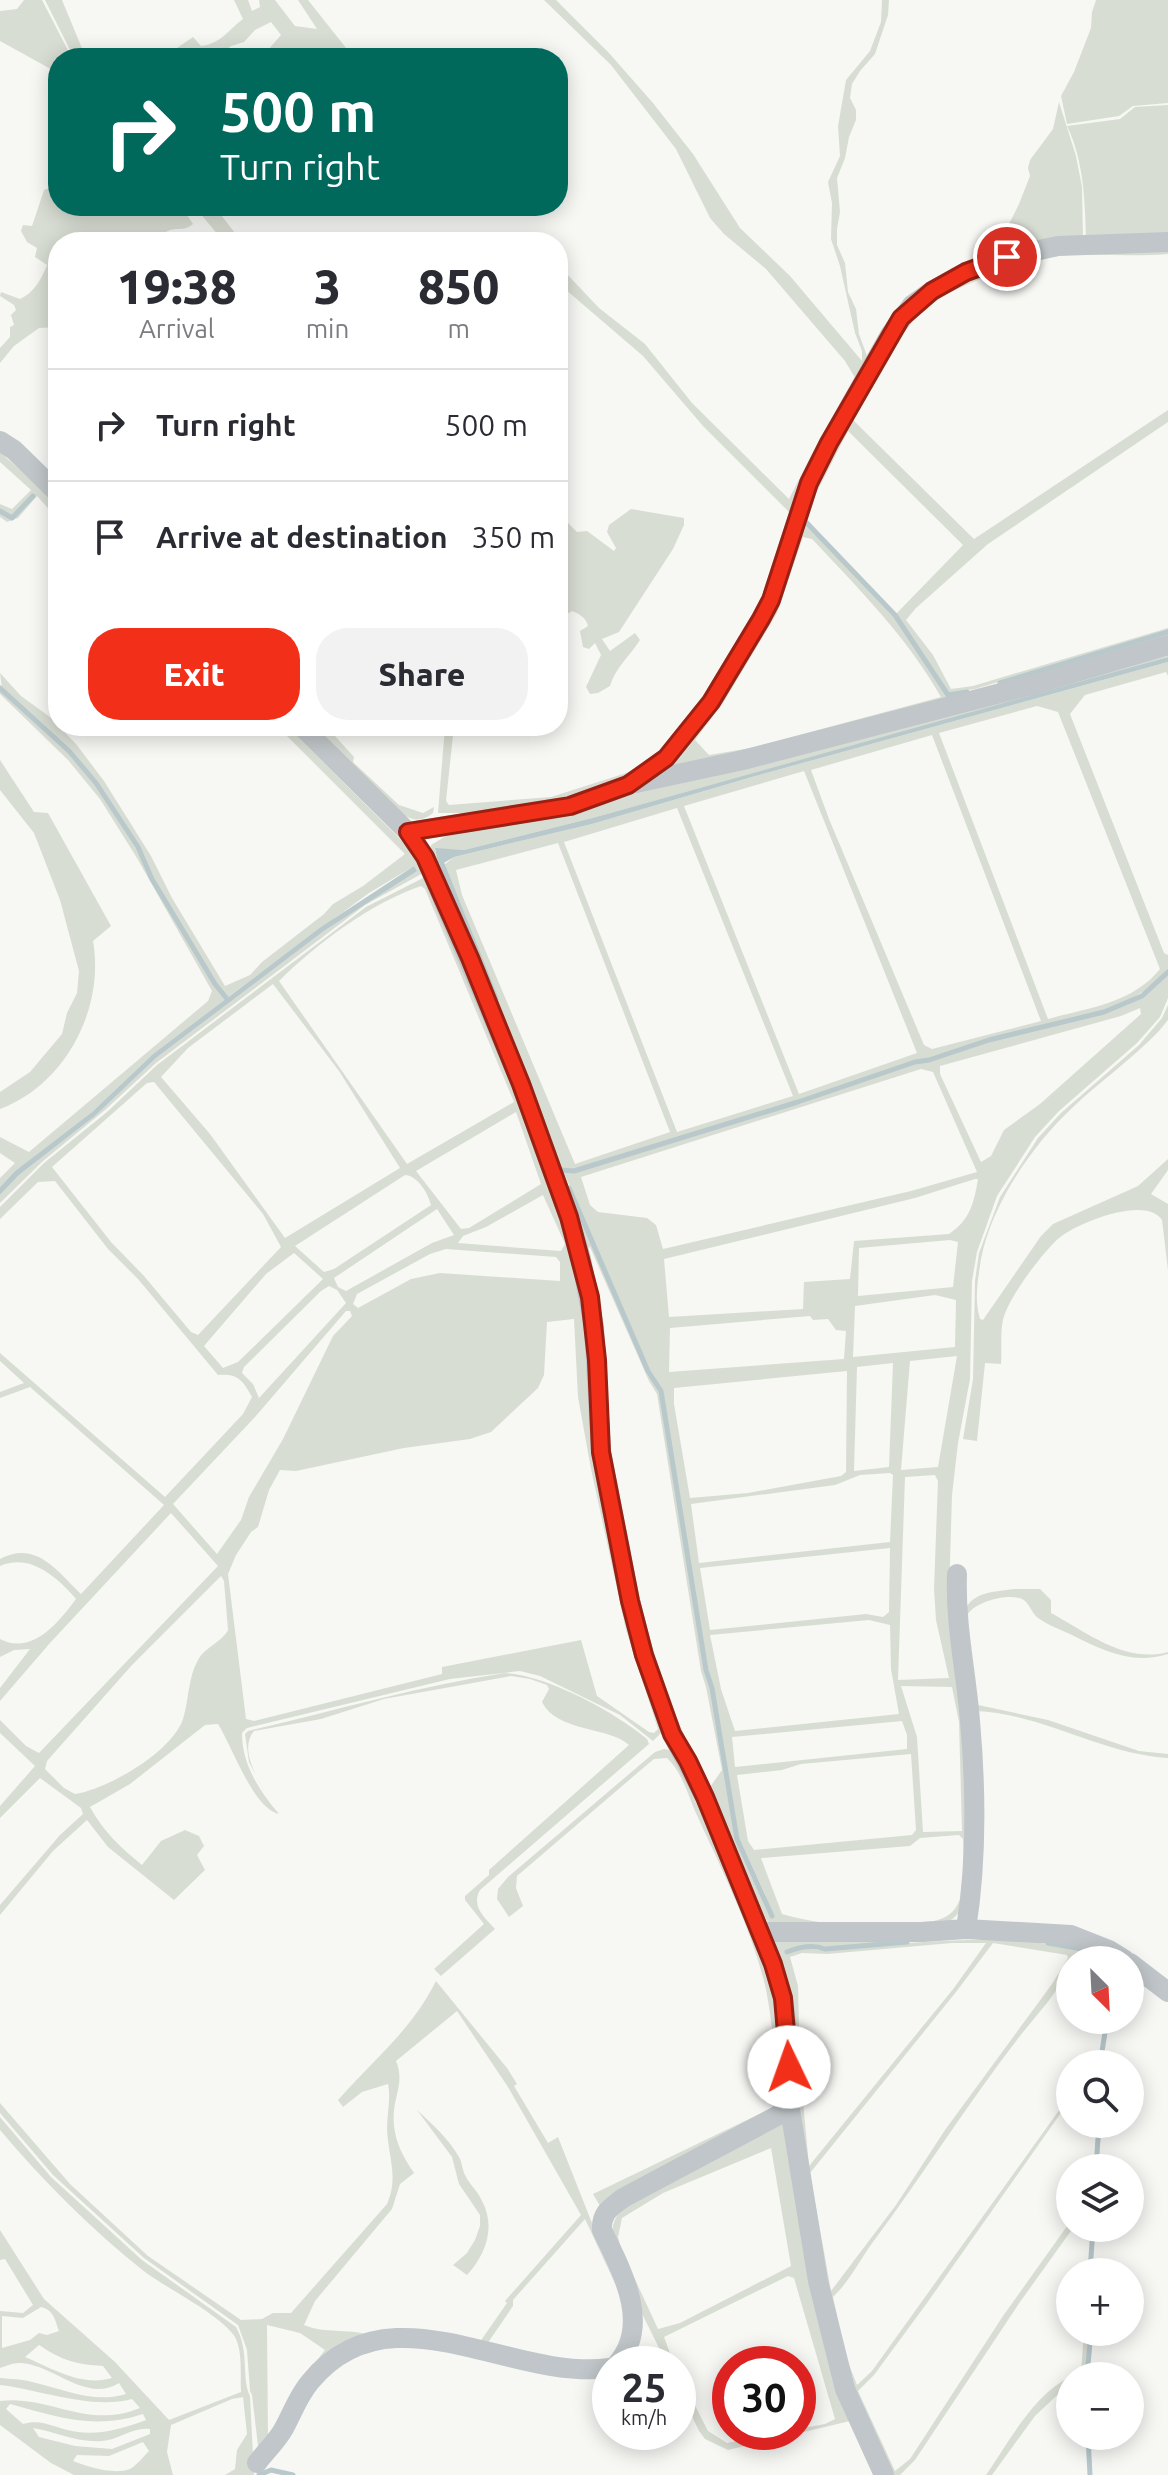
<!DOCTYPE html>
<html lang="en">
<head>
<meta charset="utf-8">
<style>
	:root { --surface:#fff; --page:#f2f2f3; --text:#2b2b33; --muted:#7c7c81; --line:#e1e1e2; --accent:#f2301a }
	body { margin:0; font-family:Ubuntu,sans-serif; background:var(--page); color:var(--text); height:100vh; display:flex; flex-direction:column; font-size:30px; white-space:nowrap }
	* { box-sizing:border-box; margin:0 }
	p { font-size:26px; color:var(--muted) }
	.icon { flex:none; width:44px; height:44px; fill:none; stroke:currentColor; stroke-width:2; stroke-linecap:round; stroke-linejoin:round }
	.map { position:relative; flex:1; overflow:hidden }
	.panel { position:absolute; left:48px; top:232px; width:520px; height:504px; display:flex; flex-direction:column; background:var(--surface); border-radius:32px; box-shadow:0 4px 20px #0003 }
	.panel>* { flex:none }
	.banner { position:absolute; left:48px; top:48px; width:520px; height:168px; border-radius:32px; box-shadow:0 4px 20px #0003; background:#00695c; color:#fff; overflow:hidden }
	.needle { width:52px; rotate:156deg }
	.tools { position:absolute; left:1056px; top:1946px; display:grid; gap:16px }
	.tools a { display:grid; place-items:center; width:88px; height:88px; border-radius:50%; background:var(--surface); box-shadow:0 4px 20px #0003; font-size:40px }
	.speed { position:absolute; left:592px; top:2346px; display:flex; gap:16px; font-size:40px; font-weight:700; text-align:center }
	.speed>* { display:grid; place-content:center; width:104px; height:104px; border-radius:50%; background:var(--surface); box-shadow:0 4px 20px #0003; line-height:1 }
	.speed small { font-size:20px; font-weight:400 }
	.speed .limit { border:12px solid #d22; background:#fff; color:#111 }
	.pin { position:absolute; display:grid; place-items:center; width:68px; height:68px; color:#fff; margin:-34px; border:4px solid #fff; border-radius:50%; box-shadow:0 2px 8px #0007 }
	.me { position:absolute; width:88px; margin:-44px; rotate:357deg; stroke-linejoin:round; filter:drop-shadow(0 0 6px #0008) }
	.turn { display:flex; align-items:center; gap:28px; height:168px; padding:0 40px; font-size:36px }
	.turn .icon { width:104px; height:104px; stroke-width:2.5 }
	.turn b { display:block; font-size:56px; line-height:68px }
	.eta { display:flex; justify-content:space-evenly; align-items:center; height:136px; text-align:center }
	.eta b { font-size:48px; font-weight:800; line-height:56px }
	.cta { display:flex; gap:16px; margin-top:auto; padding:16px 40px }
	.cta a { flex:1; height:92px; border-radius:32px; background:var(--accent); color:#fff; font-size:32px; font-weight:800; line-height:92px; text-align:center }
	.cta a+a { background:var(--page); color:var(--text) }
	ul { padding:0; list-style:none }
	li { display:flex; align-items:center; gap:24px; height:112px; padding:0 40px; border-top:2px solid var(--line) }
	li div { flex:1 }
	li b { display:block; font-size:30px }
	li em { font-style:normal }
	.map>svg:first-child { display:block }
	.green { fill:#d8ddd3; fill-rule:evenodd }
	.water { fill:#b8c8cb }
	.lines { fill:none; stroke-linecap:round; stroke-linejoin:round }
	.stream { stroke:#b8c8cb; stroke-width:5 }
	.street { stroke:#c0c6c9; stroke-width:20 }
	.route-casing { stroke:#9d1f11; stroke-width:20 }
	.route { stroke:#f2301a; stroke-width:14 }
</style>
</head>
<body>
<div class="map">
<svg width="1168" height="2475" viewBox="0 0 1168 2475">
	<rect width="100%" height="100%" fill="#f7f7f4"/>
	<path class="green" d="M24,0H42L72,58H58V73L0,41V11L17,9Z
		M45,0H62L86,58H74Z
		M234,0H248L252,11L260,7L259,0H275L295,26L317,29L298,0H308L354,58H308L303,52L296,58H261L281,35L271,22L255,30L244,42L231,46L217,58H155L174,50L193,37L201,46C221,44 229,29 243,19Z
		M544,0H556L609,53L653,103L693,154L740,228L790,276L862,361V351L855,333L840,266L831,239L832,203L828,182L840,156L838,126L846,80L870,51L881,22L882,0H889L888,15L875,54L860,71L852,84L850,98L856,110V120L849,137L845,158L837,178L840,212L837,229V245L845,263L848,292L856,309L859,334L867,356L857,381L845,361L766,269L724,234L710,218L676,149L611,65Z
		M1096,0H1168V103L1133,106L1119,116L1067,124L1061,96L1074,72L1091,28L1092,12Z
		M1059,102L1076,156L1082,187L1083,239L989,258V253L1009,224L1019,204L1030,176L1028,168L1030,160L1053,129Z
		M1168,105V236L1086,239C1085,202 1084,161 1067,126L1120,119L1135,107Z
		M58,185V206H181L193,224C181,235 168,221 158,242H58V327L39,328L14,346L0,363V348L10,337V327L14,325L11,315L16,310L14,305L0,296L1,292L20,299C34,293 42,278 47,265L35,257L37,248L27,242L21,231L23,225L32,226L44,190Z
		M194,206H214L242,242H224Z
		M1168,247V254C1135,257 1103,254 1070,255C1037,256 970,281 942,297C926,307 912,320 900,334L853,420L974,539L1168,410V422L988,544L916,608L906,620L933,655L951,689L973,686L1168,628V631L975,689L949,693L896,614L963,545L848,431L803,519L894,616L948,696L975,691L1168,634V639L980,694L745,755L683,769L667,770L666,765C709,720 752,656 776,598C790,567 793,531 805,499C821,458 845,419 867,381C881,357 893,328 914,310C939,289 997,264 1029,256C1074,245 1121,250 1168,247ZM803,537L812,539C859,589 907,637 941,697L751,748L709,755L695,740L723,703L777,613Z
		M564,271L599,308L645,344L692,403L789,499L821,436L827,434L790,513L703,426L643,356L558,283V273Z
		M0,452L58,504V519L37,496L18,518L7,522L0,517V513L12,520L35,495L34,493L12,517L0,510V504L12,509L31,490L0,462Z
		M631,509L684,518V525L673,549L619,632L602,639L610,651L635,633L640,640C630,656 615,668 610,686L598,693L590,694L586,687L601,655L595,643L589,649L583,647L580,631L588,626C586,618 580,614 572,611L564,616L566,624L558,627V513L577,532L587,531L614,551L616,548L607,532L609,525Z
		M1168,651V657L1107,675L596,817L464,850L435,849L438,863L441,864L560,1171L647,1371L660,1391L705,1670L711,1688L736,1839L772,1917L765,1894L739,1838L714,1688L708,1669L662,1390L650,1370L563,1171L574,1172L799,1104L915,1063L930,1061L989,1041L1104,1013L1143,997L1168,974V998L1160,1017L1137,1043L1059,1111L1035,1137L997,1196L977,1252L972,1281L970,1379L958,1443L952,1495L949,1595L966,1718L969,1886C966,1901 962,1914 948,1922C919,1939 814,1926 776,1927L767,1921L735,1855L714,1801L679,1734L650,1656L615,1503L604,1421L603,1350L598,1299L584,1242L483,976L432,859L431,845L451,833L555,816L629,792L930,717ZM1140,1008L1141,1014L1040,1104L1004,1130L991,1156L981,1162L940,1074V1066L1121,1016ZM921,1069L933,1072L977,1172L911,1191L663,1249L656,1225L647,1218L598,1212L590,1205L581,1177ZM975,1179H978C974,1203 970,1220 949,1234L854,1241L850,1279L804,1282L803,1309L669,1317L664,1259L915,1198ZM950,1240L958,1242L953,1287L858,1296L859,1248ZM590,1247L649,1381L657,1394L701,1671L706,1687L722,1770L710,1787C668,1711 646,1635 628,1551C621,1515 613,1479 610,1442C607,1409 608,1377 605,1344C602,1311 595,1280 588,1248ZM935,1295L956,1300L955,1347L853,1357L855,1306ZM810,1316L813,1320L828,1319L836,1330L846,1331L844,1359L669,1372L670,1328ZM957,1356L938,1467L901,1470L910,1361ZM893,1363L889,1467L854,1471L857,1367ZM847,1371L846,1472L841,1476L748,1493L690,1498L674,1404V1388ZM890,1473L893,1475L890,1542L699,1563L691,1504L835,1485L860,1475ZM935,1475L938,1481L934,1589L936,1620L949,1678L898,1680L905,1477ZM890,1548L889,1612L883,1617L866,1614L710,1630L700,1568ZM869,1620L890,1625L891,1669L899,1714L735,1731L721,1689L710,1635ZM901,1686L952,1687L959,1722L962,1831L923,1832L917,1737ZM902,1721L907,1735V1749L735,1767L732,1737ZM911,1754L916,1830L912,1835L754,1850L748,1841L737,1775L782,1770L801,1764ZM959,1835L963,1839C963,1868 972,1914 934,1921C882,1925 832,1929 782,1914L761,1858L910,1846L920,1838Z
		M1168,662V676L1166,672L1085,695L1070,714L1164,953L1168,955V970C1124,1020 1052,1020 992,1038C966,1045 941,1058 915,1060L798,1101L574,1169H562L444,865L454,857L592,824L752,777ZM1037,706L1058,712L1160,969C1133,1003 1088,1008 1048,1019L939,733ZM932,735L1041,1021L932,1049L924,1045L829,819L811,770ZM804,771L917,1053L799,1094L684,806ZM677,808L793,1096L677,1132L564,842ZM558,843L670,1132L575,1164L462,895L456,870Z
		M0,673L21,696L50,717L76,744L104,781L151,856L172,898L225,986L250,975L262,962L324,914L333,904L363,886L405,854L277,726H287L406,845L425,872L365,905L156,1063L105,1110L43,1161L0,1203V1195L19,1175L95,1116L156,1058L324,931L416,871L414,866L369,893L228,997L216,983L154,878L144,855L97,782L70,750L2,689Z
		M0,690L68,752L95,784L136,848L151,879L214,985L226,999L153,1054L92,1112L15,1171L0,1187V1178L15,1163L0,1153V1137L29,1152L208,1001L212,991L137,858L100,799L68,760L0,694Z
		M310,726H326L354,757L353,762L399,805L423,813L434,807L433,813C422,822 413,821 402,814Z
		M445,726H454L446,801L449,805L551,797L645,767L577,799L491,813H438Z
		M0,760L34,812L48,813L111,926L93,941C105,1009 65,1085 0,1109V1092L30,1072L62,1034L67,1013L77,993L79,971L60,900L34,833L0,790Z
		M425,877L479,996L574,1257L662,1732L653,1741L620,1715L540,1676L520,1671L450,1679L247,1728L242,1733C242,1765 259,1790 279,1814C253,1808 233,1748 218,1724L205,1725L130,1784L90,1807C103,1831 121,1848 142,1865L161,1841L185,1830L199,1836L204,1846L197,1855L205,1870L174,1900L108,1847L87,1820L53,1851L0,1915V1905L60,1835L83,1814L81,1808L40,1778L0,1818V1806L35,1766L0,1733V1720L26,1746L39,1753L218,1566L171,1513L50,1643L0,1701V1688L30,1649L14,1650L0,1657V1639C32,1656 59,1622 76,1599C57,1577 30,1553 0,1566V1559C36,1540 57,1571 81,1594L164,1505L30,1387L0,1398V1392L24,1383L0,1361V1353L165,1497L243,1414L252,1397C243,1380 237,1373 218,1375L138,1279L108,1249L55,1181L38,1182L0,1219V1207L44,1163L107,1112L157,1065L366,907ZM421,886L425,889L514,1102L407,1164L279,981C316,944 371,903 421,886ZM273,984L339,1071L400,1168L285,1238L210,1134L161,1077L188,1048ZM154,1082L263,1214L281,1247L198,1335L191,1332L144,1276L111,1242L52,1167L147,1083ZM516,1112L541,1184L469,1228L461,1229L416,1171ZM405,1175C418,1176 428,1193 431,1205L334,1269L324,1272L295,1246ZM543,1195L565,1244L561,1251L458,1243L463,1236L486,1227ZM437,1209L454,1235L432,1243L346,1291L338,1287L334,1278ZM446,1249L556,1257L560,1262V1281L440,1273L411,1279L358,1308L353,1304L357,1294L430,1254ZM294,1253L323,1279L238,1362L223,1368L204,1346L266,1274ZM329,1286L337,1290L346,1303L259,1398L253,1384L242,1373L244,1367L321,1291ZM346,1311H350L352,1316L333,1336L283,1439L249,1497L241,1520L217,1554L173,1504L255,1417ZM574,1319L578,1397L591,1469L626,1630L658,1729L654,1733L649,1732L597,1696L581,1640L442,1667V1674L254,1721L246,1719L228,1574L236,1555L251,1532L258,1527L269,1490L280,1470L296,1471L404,1448L470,1439L491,1432L538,1388L544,1375L547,1322ZM221,1576L224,1581L228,1630C222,1642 205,1647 198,1660C188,1677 189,1700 183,1719C172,1752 108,1789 75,1794L64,1788L45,1769L47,1761L132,1665Z
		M1168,1005V1020L1158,1032C1131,1060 1099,1082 1071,1109C1031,1147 992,1204 981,1259C978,1279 974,1299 980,1319L983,1320L1041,1236L1053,1224L1138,1186L1168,1159V1170L1151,1194L1168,1204V1270L1162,1220C1146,1195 1077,1223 1059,1238C1042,1253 1008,1298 1003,1320C1000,1333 1002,1350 1001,1364L985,1363L977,1441L963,1439L973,1379L975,1281L979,1253L1000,1197L1038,1138L1061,1113L1139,1045L1162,1018Z
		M1014,1589H1040L1051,1600V1613C1086,1632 1126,1664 1168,1652V1654C1132,1665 1104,1651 1072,1635C1061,1630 1048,1625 1038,1618C1031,1613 1030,1603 1022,1599C1007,1593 973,1602 966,1617L978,1705L1048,1720L1139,1751L1168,1754V1758C1100,1754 1041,1712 972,1711L964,1611C974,1591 994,1592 1014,1589Z
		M505,1673C547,1675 615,1712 647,1739L649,1744L480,1890C471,1906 484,1917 495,1929L441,1976L434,1969L484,1924L465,1900V1896L489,1875V1870L629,1745C611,1727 556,1732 542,1702L549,1689L547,1685L530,1679L511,1676L384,1699L321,1719L254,1731C238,1750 259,1780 268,1798L249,1762L245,1734L248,1731C334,1711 418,1686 505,1673Z
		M664,1749L669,1750L679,1762L759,1947L777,2011L780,2104L600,2206L593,2194L772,2108C782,2092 770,2003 764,1981C749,1923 720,1866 695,1811C688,1794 681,1771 667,1758L654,1759L642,1769L517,1876L516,1888L523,1906L509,1917L497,1899L498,1889L508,1877L655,1752Z
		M969,1933L1069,1940L1090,1949L985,1935L825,1947C812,1942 799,1946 786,1951L787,1953L799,1948L825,1950C846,1944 871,1945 893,1944C966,1939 1040,1933 1109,1960H1092L1076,1955L1074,1960H1070C1070,1980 1033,2019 1020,2036C968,2103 923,2175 873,2242C859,2261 850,2281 833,2297L846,2357L857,2385L872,2371L1070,2095V2100L927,2303L874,2375L858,2391L895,2471L910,2459L1003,2316L1070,2222V2228H1073L1020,2302L915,2460L900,2475H890L855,2400L826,2289L775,1941ZM952,1943H986L954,1988L809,2166L800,2069L798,1986L790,1957L802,1953L827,1954ZM993,1943L1067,1955L1068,1958L1052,1984L945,2130L896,2205L831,2291L810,2173L956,1992Z
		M436,1981L507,2068L517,2084L514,2086L548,2143L558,2137L620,2294L585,2219L513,2300V2306L485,2347L477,2346L507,2303L505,2301L581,2215L508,2087L457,2011L396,2061C402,2076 399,2085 396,2099C389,2128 398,2150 414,2173L400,2184L392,2209L315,2301L304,2325C326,2334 347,2328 369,2335L355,2341L264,2445L258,2446L252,2395L250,2391L247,2350L238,2325L144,2258L53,2175L0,2113V2103L70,2184L148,2256L241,2320L262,2319L273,2313H291L387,2204C399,2177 388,2156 387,2129C387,2114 391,2098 388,2084L362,2092L343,2107L338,2100C374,2059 411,2031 436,1981ZM267,2325L300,2333L325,2350L300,2382L268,2437Z
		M417,2110C432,2124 449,2139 459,2157C462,2162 462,2169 465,2175C469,2184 478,2191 482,2201C496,2227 486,2254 467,2275L453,2265L467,2253L475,2240L480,2226V2215L459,2184L452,2157Z
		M0,2117L51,2177L142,2260L236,2327C250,2352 241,2377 250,2396L254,2475H225L235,2469L237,2450L247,2434L243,2397L232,2399L171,2425L167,2452L173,2475H74L51,2463L0,2425V2401C50,2395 86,2430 140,2408L132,2399C92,2410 41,2390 0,2385V2378C11,2379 22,2379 32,2382C64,2389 94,2404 126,2394L119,2383C86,2404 52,2363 19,2363C13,2363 6,2366 0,2368V2311L23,2313L33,2305L5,2259L0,2260V2230L44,2299L115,2362L169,2420L241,2392C240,2375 243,2352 235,2337C221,2315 168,2289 145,2272C93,2231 43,2181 0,2130ZM41,2307C54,2310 55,2320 59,2331L47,2335L39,2333L30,2340L2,2348V2316L23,2318ZM39,2345C63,2361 75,2364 103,2366L112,2378C82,2387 53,2369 25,2357ZM10,2404C58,2417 94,2430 143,2414L146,2420C125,2428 101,2435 78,2432C58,2430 43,2418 23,2424L6,2409ZM33,2428C56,2432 78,2443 102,2441C118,2440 133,2427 150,2429V2434L112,2449L75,2446L39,2437ZM143,2442L149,2451C144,2456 137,2465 130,2469C113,2475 89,2467 73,2461L77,2455L109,2456Z
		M783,2123L850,2421L728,2450L705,2439L699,2431L678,2387V2372L708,2431L727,2443L784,2432H798V2429L825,2424L835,2419L794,2278L788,2276L664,2337L674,2364H667C654,2336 608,2253 613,2226C615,2215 622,2210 631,2203ZM771,2148L791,2266L680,2323L658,2329L621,2249L618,2237L622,2218L663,2193Z
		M1084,2332H1089L1086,2376H1070V2383L1035,2416L992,2475H986C1011,2439 1037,2387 1081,2372Z"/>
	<path class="water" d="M1168,657V662L752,777L592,824L454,857L442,864L438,863L435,848L464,850L596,817Z
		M414,866L417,871L324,931L156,1058L95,1116L19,1175L0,1195V1187L15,1171L92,1112L153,1054L321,927Z"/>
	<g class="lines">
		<path class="stream" d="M0,511L12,518L33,496
			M804,520L895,615L948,695L967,692
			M1000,683L1168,632
			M0,688L69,751L96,783L138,847L152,879L215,984L228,1000
			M442,864L496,999
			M561,1170L574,1171L798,1102L915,1062L929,1060L989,1040L1104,1012L1142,996L1168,972
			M569,1188L648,1371L661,1391L706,1670L712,1688L737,1839L772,1916
			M1048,1943L1082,1949
			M787,1952C799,1947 812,1944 825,1949L907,1942
			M1100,2064L1107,2020
			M1096,2168L1099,2124
			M1090,2272L1093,2228
			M1087,2376L1091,2332
			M1088,2436L1090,2475
			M259,2475L271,2470L293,2475"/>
		<path class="street" d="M0,441L14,450L58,493
			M301,726L408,832L425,857L521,1084L569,1217L581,1259L594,1327L601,1452L630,1601L644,1655L672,1734L705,1797L773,1964L783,1998L787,2029L790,2109L818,2281L845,2389L884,2475
			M636,783L743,760L1039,683L1168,645
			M408,832L570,806L628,785L666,758L711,702L761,619L771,600L809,483L829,443L890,335L912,305L932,291L966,272L1007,257L1058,246L1168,242
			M957,1574C955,1624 966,1671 970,1721C976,1789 977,1861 966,1929
			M762,1932H923L966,1929L1071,1935L1109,1950L1125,1960
			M1130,1963L1168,1992
			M617,2364C652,2324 621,2270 602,2230C601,2213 610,2208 623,2198L790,2109
			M257,2463C265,2452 276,2442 283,2430C292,2414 298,2396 310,2382C390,2284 510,2382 610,2368"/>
	</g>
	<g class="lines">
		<g class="route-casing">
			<path id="route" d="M789,2067L783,1998L773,1964L705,1797L688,1761L672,1734L644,1655L630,1601L601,1452L597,1360L590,1297L569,1217L521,1084L470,958L425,857L408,832L570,806L628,785L666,758L711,702L761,619L771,600L809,483L829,443L901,318L932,291L966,272L1007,257"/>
		</g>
		<use href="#route" class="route"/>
	</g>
</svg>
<div class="tools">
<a><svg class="needle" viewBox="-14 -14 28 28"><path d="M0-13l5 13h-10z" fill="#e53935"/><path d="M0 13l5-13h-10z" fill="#7c7c81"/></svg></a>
<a><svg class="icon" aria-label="search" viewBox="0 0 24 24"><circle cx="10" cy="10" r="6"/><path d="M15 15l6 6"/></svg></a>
<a><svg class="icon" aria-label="layers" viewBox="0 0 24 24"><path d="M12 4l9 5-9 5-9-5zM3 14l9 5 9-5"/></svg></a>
<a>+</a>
<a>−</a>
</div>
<div class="speed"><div>25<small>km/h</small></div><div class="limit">30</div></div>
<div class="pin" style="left:1007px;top:257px;background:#d93025"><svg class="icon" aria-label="arrive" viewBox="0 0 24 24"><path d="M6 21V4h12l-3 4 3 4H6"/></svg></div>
<svg class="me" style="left:789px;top:2067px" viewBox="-20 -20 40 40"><circle r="19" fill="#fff"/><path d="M0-13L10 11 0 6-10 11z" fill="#f2301a"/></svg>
<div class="banner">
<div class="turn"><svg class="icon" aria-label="right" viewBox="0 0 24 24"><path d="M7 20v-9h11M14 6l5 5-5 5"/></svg><div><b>500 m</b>Turn right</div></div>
</div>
<section class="panel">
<div class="eta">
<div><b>19:38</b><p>Arrival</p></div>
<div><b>3</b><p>min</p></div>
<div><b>850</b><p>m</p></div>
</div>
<ul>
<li><svg class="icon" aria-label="right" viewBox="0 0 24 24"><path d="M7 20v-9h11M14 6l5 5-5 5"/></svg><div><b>Turn right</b></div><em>500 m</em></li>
<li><svg class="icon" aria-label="arrive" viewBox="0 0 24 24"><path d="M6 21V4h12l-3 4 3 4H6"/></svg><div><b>Arrive at destination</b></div><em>350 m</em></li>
</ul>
<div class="cta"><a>Exit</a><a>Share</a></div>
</section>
</div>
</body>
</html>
